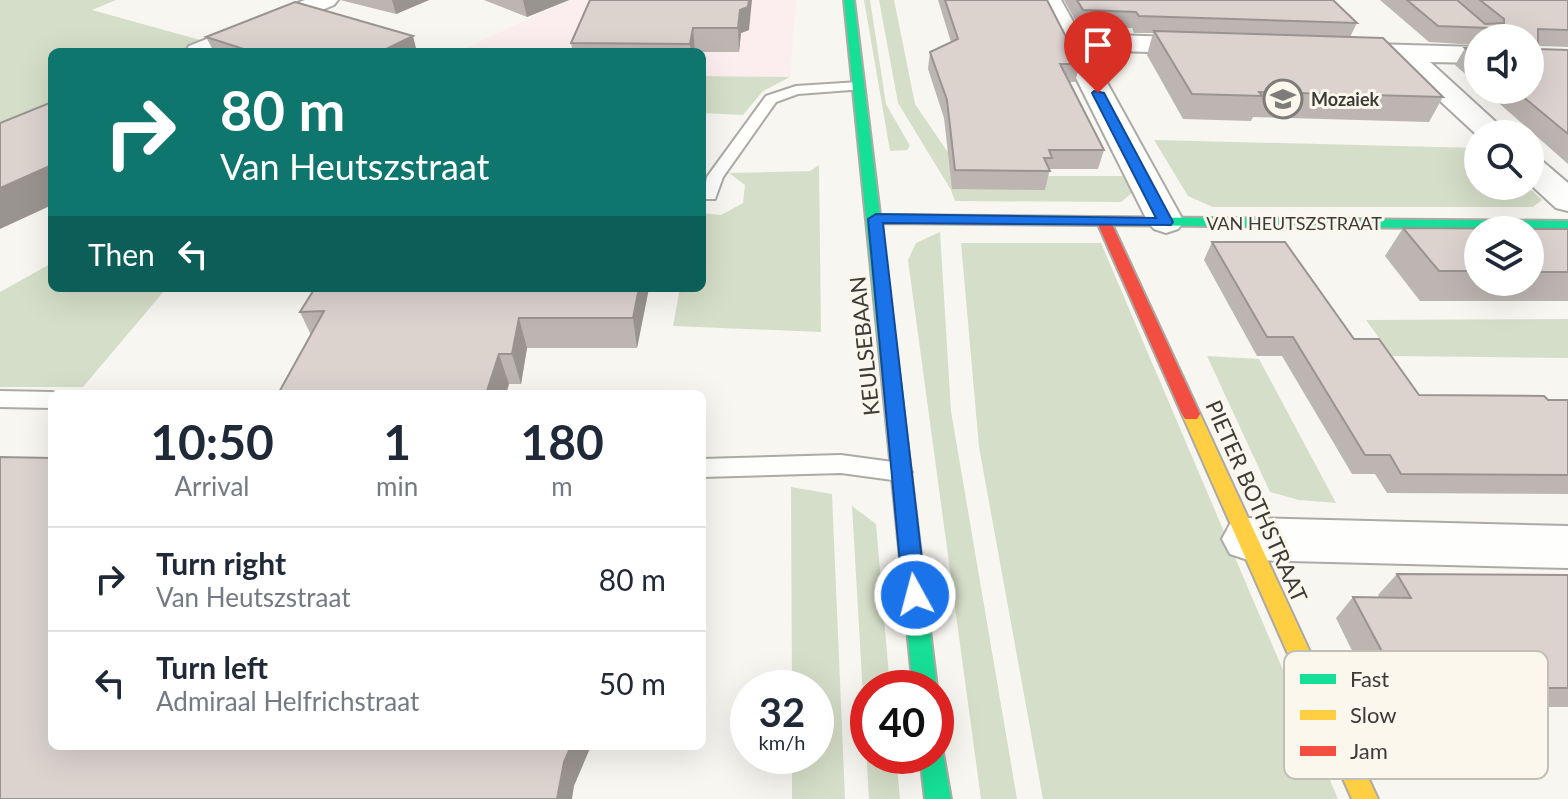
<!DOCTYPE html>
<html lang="en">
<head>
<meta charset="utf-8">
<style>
	:root { --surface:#fff; --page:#f2f2f3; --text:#1f2937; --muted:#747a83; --line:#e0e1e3 }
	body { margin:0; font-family:Lato,sans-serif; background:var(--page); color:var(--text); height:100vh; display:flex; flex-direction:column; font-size:30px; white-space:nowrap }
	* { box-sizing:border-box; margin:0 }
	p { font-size:26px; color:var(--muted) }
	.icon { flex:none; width:44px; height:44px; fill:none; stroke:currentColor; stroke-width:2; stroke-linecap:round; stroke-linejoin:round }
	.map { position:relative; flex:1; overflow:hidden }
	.sheet { position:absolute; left:48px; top:390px; width:658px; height:360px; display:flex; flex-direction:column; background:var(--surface); border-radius:12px; box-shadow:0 8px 32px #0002 }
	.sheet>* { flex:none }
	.top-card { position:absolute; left:48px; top:48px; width:658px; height:244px; border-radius:12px; box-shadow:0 8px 32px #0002; background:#0f766e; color:#fff; overflow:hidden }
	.tools { position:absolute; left:1464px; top:24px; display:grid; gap:16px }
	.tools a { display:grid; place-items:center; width:80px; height:80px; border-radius:50%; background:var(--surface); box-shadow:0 8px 32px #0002; font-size:40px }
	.speed { position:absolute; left:730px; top:670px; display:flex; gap:16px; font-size:40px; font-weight:700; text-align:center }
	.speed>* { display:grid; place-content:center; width:104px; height:104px; border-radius:50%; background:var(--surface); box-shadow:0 8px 32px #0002; line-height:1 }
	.speed small { font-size:20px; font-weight:400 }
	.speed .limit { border:12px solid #d22; background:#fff; color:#111 }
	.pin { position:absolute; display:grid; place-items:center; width:68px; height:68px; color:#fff; margin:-82px -34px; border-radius:50% 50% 50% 0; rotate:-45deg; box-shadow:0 0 8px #0007 }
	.pin .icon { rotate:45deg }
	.me { position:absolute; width:88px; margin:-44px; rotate:353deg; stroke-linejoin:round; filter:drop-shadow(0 0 6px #0008) }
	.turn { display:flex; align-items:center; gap:28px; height:168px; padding:0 40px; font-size:36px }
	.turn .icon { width:104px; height:104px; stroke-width:2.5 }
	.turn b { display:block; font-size:56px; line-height:68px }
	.then { display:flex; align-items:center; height:76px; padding:0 40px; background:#0003; gap:16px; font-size:30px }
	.eta { display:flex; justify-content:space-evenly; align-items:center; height:136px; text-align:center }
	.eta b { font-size:48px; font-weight:700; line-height:56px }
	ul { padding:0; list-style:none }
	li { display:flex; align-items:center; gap:24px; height:104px; padding:0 40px; border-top:2px solid var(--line) }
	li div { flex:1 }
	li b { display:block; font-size:30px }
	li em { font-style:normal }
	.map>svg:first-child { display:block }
	.commercial { fill:#fcedef }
	.green { fill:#d5dec8 }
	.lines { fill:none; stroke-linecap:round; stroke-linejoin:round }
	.lane-casing { stroke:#abaaa5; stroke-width:4 }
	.street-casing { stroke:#abaaa5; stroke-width:4 }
	.fast-casing { stroke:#abaaa5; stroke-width:4 }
	.slow-casing { stroke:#abaaa5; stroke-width:4 }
	.jam-casing { stroke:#abaaa5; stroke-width:4 }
	.lane { fill:#fefefd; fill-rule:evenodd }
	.street { fill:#fefefd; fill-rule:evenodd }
	.fast { fill:#16e098; fill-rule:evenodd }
	.slow { fill:#ffcf43; fill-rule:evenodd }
	.jam { fill:#f24e42; fill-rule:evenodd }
	.wall { fill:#bdb5b2; fill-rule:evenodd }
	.shaded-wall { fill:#9a9491 }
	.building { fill:#dcd3cf; stroke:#9a9491; stroke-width:2 }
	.route { fill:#1a73e8; stroke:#114b97; stroke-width:2 }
	.labels { text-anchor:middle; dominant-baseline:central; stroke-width:6; stroke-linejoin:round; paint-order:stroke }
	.far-poi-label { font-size:18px; font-weight:bold; fill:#3d3b37; stroke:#fbf7ed; text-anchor:start }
	.far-street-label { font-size:18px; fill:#3d3b37; stroke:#fbf7ed }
	.street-label { font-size:22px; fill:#3d3b37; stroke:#fbf7ed }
	.key { fill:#fbf7ed; stroke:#c2bfb6; stroke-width:2 }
	.key-label { font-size:22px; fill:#3d3b37 }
</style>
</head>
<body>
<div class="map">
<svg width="1568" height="799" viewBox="0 0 1568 799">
	<rect width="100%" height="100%" fill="#f8f6f0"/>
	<path class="commercial" d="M569,0H796L790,77L702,76V52H458Z"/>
	<path class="green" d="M0,0H116L92,10L211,43L189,52H52V109L0,131Z
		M864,0H870L886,104L910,146L907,150L890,151Z
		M879,0H894L915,104L964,176H1127L1133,192L1121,202L955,201L951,190L898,103Z
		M702,76L790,77L763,91L743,115L702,113Z
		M1154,140L1478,148V186H1527L1542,200L1533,207H1213L1188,196Z
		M819,165L821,332L673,326L680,288H702V213L721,215L743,203L745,185L729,173L810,171Z
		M940,232L951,411L1017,799H981L908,260L916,243Z
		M961,243H1101L1338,799H1043L979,447Z
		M52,263V288H276L274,292L165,290L83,387H0V292Z
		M1568,319V358L1392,356L1366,320Z
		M1207,356L1259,359L1336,503L1299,500L1270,492Z
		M791,487L832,494L845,799H792V756H816V688H792Z
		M852,506L876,524L890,688H868V756H896L900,799H869Z"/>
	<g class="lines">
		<g class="lane-casing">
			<path id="lane" d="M859,82L864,83V89L798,94L776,102L723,177L715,199H703L707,177L766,96L796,86Z
				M0,391L52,392L58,394H52V408L0,407Z
				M841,455L900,463L908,466L912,472L908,478L900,481L841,473L702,477V459Z"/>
		</g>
		<g class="street-casing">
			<path id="street" d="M305,0H338L334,5L221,52H185L189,46Z
				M1037,0H1061L1080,34L1208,38L1217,40L1221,46L1217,52L1208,54L1089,50L1184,222L1178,229L1166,233L1154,229L1148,222Z
				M1337,43L1478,47V63L1430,62L1509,134L1478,136L1397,61L1328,57L1324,51L1328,45Z
				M1530,157L1541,160L1568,183V211L1556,208L1530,184Z
				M1248,518L1568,526V568L1248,560L1230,554L1222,539L1230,524Z"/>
		</g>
		<g class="fast-casing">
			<path id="fast" d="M844,0H854L880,215L1568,221V229L881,223L937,688H913Z
				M936,745L942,747L951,799H925L920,756H936Z"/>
		</g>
		<g class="slow-casing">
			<path id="slow" d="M1191,407L1200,414L1378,799H1352L1182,414Z"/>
		</g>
		<g class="jam-casing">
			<path id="jam" d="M1104,218L1111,222L1200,414L1197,419H1185L1182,414L1097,222Z"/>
		</g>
		<use href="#lane" class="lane"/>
		<use href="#street" class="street"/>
		<use href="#fast" class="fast"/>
		<use href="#slow" class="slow"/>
		<use href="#jam" class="jam"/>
	</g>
	<path class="wall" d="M340,0H429L396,14Z
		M484,0H569L527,17Z
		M590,0L749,30L741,33L739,52H573L571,43Z
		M938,0H1047L1080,64L1075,82H1069L1104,150L1098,169H1050L1045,190L952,189L944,118L928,69L930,52L951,42Z
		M1064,0H1333L1357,23L1350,37L1443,97L1429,122L1253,117L1251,121L1183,119L1147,55L1153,33H1134L1132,28L1079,27Z
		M1380,0H1568V47L1538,46V49L1568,50V164L1484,90H1530V38H1478V45L1429,42Z
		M206,37L417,52H214Z
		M1465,48H1478V85L1455,65Z
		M1403,228L1568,229V301H1420L1385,256ZM1478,230H1530V282H1478Z
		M1212,242L1354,339L1419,395L1568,400V494L1387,493L1375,474H1352L1282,356H1257L1204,260Z
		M649,288L637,348H527L521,384H509L506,394H278L311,335L300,312Z
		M1397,574L1568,575V707H1506L1488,678L1365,677L1336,618L1353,597L1380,598L1378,595Z"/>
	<path class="shaded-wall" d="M392,0H429L396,14Z
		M523,0H569L527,17Z
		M749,0H752L749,30L741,33L739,52L738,28L740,10Z
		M693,28L695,52H691L690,44Z
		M413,36L417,52H380Z
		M52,165V205L0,229V188Z
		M639,288H649L637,348L633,318Z
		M519,318L527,348L521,384L512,354Z
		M499,354L509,384L506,394H486Z
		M571,746H591L574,786L572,799H557L564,762Z"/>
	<path class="building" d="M590,0H749L748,7L740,10L738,28H693L690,44L571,43Z
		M945,0H1047L1080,64H1060L1104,150H1049L1052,158H1044L1050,171L955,170L947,100L930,52L958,39Z
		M1077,0H1333L1357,23L1139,16L1136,12L1083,10Z
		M1407,0H1457L1485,24L1504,23V19L1480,0H1568V30L1538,29V49L1568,50V134L1515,90H1530V38H1490V28L1438,26Z
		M295,2L413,36L380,52H253L206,37Z
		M1154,31L1383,38L1443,97L1259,92L1262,96L1192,94Z
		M1465,48H1478V59Z
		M52,102V165L0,188V123Z
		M1403,228L1568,229V272H1530V230H1478V271H1439Z
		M1212,242H1285L1354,339H1379L1419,395L1544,396L1548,400H1568V475L1401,474L1390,455H1365L1293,337H1267Z
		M315,288H639L633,318H519L512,354H499L486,394H278L324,311L300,312Z
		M0,457L52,458V746H571L564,762L557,799H0Z
		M1397,574L1568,575V688H1531L1511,658L1385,657L1353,597L1411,598Z"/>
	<path class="route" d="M1094,91L1104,93L1173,222L1171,225L883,223L926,595L922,602L915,605L907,602L903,595L868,219L876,214L1156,218L1092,93Z"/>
	<defs>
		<g id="school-ring" transform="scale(2)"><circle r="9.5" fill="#fbf7ed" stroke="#7e7c78" stroke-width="1.5"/><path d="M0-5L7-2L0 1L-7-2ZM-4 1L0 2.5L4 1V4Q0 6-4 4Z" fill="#7e7c78"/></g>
	</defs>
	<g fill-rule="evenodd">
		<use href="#school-ring" x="1283" y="99"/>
	</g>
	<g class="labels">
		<g class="far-poi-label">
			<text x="1311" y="99">Mozaiek</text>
		</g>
		<g class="far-street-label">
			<text x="1294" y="223">VAN HEUTSZSTRAAT</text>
		</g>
		<g class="street-label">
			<text transform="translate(864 346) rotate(-96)">KEULSEBAAN</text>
			<text transform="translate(1257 501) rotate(66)">PIETER BOTHSTRAAT</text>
		</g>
	</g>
	<rect x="1284" y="651" width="264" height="128" rx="12" class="key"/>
	<rect x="1300" y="674" width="36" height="10" fill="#16e098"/>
	<rect x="1300" y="710" width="36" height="10" fill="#ffcf43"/>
	<rect x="1300" y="746" width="36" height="10" fill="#f24e42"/>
	<g class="key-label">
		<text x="1350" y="687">Fast</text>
		<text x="1350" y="723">Slow</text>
		<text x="1350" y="759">Jam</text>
	</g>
</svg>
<div class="tools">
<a><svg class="icon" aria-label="sound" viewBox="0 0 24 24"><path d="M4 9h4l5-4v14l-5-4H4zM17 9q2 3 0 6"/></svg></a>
<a><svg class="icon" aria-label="search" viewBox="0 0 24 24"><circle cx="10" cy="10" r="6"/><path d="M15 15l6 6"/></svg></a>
<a><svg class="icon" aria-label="layers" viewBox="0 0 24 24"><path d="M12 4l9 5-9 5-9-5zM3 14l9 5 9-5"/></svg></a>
</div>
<div class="speed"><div>32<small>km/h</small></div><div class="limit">40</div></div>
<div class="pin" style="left:1098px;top:93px;background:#d93025"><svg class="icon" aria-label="arrive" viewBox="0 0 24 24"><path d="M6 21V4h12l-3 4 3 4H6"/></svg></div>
<svg class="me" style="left:915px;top:595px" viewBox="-20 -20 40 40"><circle r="17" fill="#1a73e8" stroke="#fff" stroke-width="3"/><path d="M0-11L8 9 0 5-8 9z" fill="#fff"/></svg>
<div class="top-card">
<div class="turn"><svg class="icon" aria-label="right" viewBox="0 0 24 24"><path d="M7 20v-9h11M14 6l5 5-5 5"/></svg><div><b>80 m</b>Van Heutszstraat</div></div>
<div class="then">Then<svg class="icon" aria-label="left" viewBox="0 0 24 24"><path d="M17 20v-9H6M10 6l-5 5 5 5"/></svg></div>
</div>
<section class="sheet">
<div class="eta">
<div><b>10:50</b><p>Arrival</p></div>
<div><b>1</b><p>min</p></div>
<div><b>180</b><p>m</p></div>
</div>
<ul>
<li><svg class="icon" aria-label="right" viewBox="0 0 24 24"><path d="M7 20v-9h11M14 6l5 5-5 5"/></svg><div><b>Turn right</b><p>Van Heutszstraat</p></div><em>80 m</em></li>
<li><svg class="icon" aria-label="left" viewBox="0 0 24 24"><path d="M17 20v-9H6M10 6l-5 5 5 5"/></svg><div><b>Turn left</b><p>Admiraal Helfrichstraat</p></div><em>50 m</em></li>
</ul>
</section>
</div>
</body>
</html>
